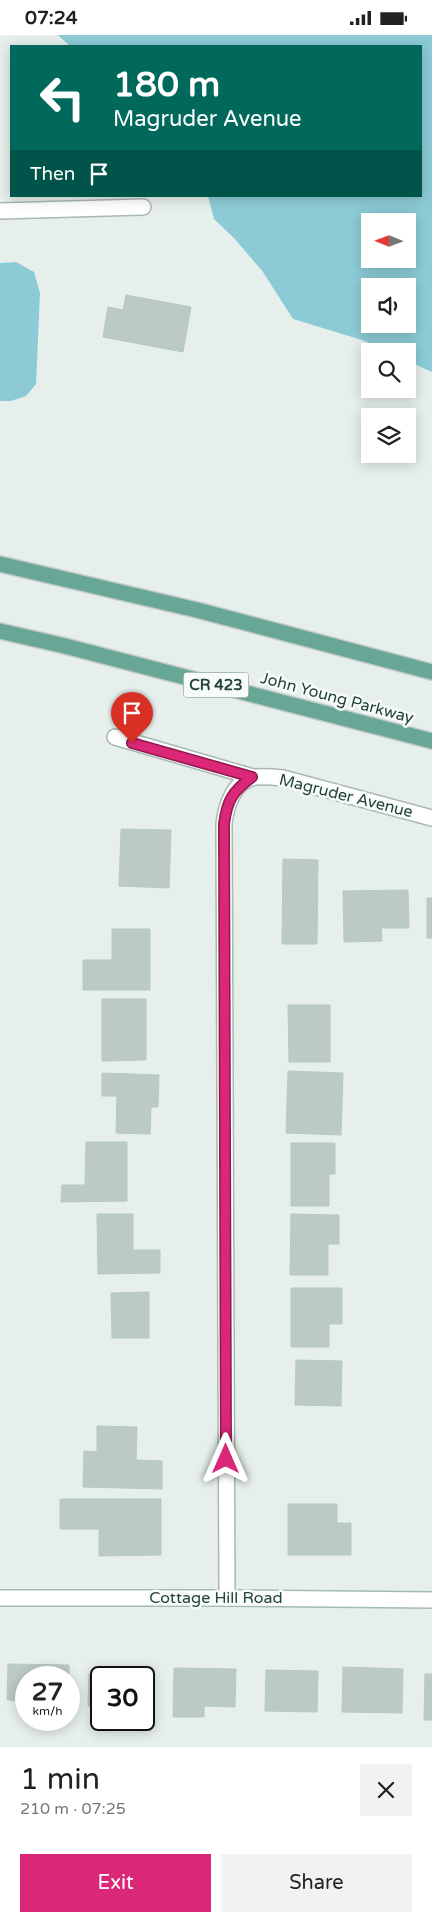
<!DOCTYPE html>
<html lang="en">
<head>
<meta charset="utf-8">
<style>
	:root { --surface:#fff; --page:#f2f2f2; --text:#222; --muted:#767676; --accent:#db2777 }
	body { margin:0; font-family:"Varela Round",sans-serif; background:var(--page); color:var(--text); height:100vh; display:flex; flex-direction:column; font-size:19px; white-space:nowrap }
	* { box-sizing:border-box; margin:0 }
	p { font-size:16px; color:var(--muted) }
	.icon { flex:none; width:28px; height:28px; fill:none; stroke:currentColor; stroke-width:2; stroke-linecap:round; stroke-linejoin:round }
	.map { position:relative; height:1712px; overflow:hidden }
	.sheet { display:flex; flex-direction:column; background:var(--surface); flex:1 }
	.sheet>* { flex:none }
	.top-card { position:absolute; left:10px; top:10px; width:412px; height:152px; border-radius:0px; box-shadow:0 2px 12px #0003; background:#00695c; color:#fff; overflow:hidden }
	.needle { width:32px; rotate:271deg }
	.buttons { position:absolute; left:361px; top:178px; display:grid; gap:10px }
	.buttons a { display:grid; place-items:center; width:55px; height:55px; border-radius:0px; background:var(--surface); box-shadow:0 2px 12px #0003; font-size:25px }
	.speed { position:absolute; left:15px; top:1631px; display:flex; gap:10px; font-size:25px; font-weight:700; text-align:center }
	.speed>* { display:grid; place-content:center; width:65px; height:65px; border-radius:50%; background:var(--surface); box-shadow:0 2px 12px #0003; line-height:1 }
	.speed small { font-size:12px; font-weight:400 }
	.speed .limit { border:2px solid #111; border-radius:8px; background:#fff; color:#111 }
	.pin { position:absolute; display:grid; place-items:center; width:42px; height:42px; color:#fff; margin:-51px -21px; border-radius:50% 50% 50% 0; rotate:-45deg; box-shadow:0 0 5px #0007 }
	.pin .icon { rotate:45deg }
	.me { position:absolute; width:55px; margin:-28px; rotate:0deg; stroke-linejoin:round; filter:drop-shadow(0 0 4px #0008) }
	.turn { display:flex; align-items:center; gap:18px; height:105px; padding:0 20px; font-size:22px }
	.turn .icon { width:65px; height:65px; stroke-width:2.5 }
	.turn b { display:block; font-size:35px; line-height:42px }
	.then { display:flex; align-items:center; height:48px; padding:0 20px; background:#0003; gap:10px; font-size:19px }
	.round { display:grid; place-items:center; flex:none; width:52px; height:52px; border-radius:0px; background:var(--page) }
	.overview { display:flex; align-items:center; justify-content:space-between; height:85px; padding:0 20px }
	h1 { font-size:30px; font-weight:600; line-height:38px }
	.button { display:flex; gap:10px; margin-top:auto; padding:10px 20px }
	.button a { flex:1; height:58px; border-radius:0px; background:var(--accent); color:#fff; font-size:20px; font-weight:600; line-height:58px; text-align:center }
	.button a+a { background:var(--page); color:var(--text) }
	.status { display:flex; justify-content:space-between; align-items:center; height:35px; padding:0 25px; background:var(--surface); direction:ltr }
	.status svg { height:14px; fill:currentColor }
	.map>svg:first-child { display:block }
	.water { fill:#8ccbd6; fill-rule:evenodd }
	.building { fill:#bbcac4; stroke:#b7c9c2 }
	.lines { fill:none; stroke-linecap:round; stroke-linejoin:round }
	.lane-casing { stroke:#a8b8b2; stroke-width:18 }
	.street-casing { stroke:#a8b8b2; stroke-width:18 }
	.secondary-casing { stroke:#a3bbb3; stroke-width:18 }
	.primary-casing { stroke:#c1cac8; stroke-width:18 }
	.lane { stroke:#fff; stroke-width:15 }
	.street { stroke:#fff; stroke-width:15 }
	.secondary { stroke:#fff; stroke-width:15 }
	.primary { stroke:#68a696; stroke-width:15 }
	.route-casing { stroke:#8e194d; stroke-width:12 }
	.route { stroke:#db2777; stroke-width:9 }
	.labels { text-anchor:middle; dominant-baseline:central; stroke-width:5; stroke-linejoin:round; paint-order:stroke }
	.shield { fill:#f7fbf9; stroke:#637a73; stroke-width:1 }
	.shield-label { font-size:15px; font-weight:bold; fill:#23433a }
	.street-label { font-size:16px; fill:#23433a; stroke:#f7fbf9 }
</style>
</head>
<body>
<div class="status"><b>07:24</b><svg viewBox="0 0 49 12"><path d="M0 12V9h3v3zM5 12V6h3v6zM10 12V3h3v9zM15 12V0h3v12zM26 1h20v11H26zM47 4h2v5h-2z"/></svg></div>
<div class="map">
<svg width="432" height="1712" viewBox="0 0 432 1712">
	<rect width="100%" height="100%" fill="#e6efeb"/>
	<path class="water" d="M58,0H432V337L408,326V316H387L362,305L293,284L263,237L234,203L214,184L208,161H421V11H70ZM370,186H408V224H370ZM370,251H408V289H370Z
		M16,227L34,237L40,258L36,349L26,361L11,366H0V228Z"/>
	<path class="building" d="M126,260L191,272L183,317L103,302L108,272L123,275Z
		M121,794L171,795L169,853L119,851Z
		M283,824L318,825L317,909H282Z
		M408,855L409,893H381L382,906L344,907L343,856Z
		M427,863H432V903H427Z
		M112,894H150V955H83V925H112Z
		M102,964H146V1025L102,1026Z
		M288,970H330V1027H289Z
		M288,1036L343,1038L341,1100L286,1098Z
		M102,1038L159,1040L158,1072H151L150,1099L116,1098L117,1061H102Z
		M86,1107H127V1166L61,1167L62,1150H85Z
		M291,1108H335V1139H329V1171H291Z
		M97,1179H133V1215H160V1238L98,1239Z
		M291,1179L339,1180V1209H328V1240H290Z
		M291,1253H342V1289H329V1312H291Z
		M149,1257V1303H112L111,1258Z
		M296,1325L342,1326L341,1371L295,1370Z
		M97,1391L137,1392L136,1425L162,1426V1454L83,1452L84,1416L97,1417Z
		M60,1464H161V1520L99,1521V1494H60Z
		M288,1469H337V1488H351V1520H288Z
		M8,1629L69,1630V1642H26V1666L7,1665Z
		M343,1632L403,1634L402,1678L342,1677Z
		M174,1633L236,1634L235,1672L204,1671V1682H173Z
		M266,1635L318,1636L317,1677L265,1676Z
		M89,1639L151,1641L150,1672H144V1642H101V1671H88Z
		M425,1639H432V1685H424Z"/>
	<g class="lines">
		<g class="lane-casing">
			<path id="lane" d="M115,702L253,742"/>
		</g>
		<g class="street-casing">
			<path id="street" d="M0,176L143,172
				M227,1563L224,789C226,771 234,745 255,742C264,741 274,742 283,743L432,783"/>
		</g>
		<g class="secondary-casing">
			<path id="secondary" d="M0,1563H227L432,1565"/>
		</g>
		<g class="primary-casing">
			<path id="primary" d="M0,529L197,575L432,637
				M0,596L65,611L432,706"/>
		</g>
		<use href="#lane" class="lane"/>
		<use href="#street" class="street"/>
		<use href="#secondary" class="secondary"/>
		<use href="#primary" class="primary"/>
	</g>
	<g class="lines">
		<g class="route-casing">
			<path id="route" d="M132,708L252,742C233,756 227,765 224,789L226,1424"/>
		</g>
		<use href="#route" class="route"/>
	</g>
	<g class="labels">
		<rect class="shield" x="183.5" y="637.5" width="65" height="25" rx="4"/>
		<g class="shield-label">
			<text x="216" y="650">CR 423</text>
		</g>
		<g class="street-label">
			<text transform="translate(337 663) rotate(15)">John Young Parkway</text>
			<text transform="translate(346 761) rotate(14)">Magruder Avenue</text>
			<text x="216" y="1563">Cottage Hill Road</text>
		</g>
	</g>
</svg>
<div class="buttons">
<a><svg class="needle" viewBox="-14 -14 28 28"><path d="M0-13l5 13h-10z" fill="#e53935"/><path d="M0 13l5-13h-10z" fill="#767676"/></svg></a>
<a><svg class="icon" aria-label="sound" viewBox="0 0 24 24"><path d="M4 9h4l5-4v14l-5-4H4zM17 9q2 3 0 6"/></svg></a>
<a><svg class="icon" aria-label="search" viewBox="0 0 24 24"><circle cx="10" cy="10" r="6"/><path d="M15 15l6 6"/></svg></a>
<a><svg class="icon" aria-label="layers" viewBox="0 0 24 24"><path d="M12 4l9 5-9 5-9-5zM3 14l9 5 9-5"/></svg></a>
</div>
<div class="speed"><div>27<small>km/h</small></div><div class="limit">30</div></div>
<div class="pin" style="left:132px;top:708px;background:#d93025"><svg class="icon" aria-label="arrive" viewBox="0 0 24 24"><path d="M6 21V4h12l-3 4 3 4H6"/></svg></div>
<svg class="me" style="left:226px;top:1424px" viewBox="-20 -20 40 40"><path d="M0-17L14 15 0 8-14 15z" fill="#db2777" stroke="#fff" stroke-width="4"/></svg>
<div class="top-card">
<div class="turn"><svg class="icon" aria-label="left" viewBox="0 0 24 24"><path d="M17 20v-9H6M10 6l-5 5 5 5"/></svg><div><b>180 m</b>Magruder Avenue</div></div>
<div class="then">Then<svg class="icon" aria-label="arrive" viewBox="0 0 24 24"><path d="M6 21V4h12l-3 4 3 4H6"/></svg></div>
</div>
</div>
<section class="sheet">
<div class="overview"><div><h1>1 min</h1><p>210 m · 07:25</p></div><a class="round"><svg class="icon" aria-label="close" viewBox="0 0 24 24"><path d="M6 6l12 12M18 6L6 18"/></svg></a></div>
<div class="button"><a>Exit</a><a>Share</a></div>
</section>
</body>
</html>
